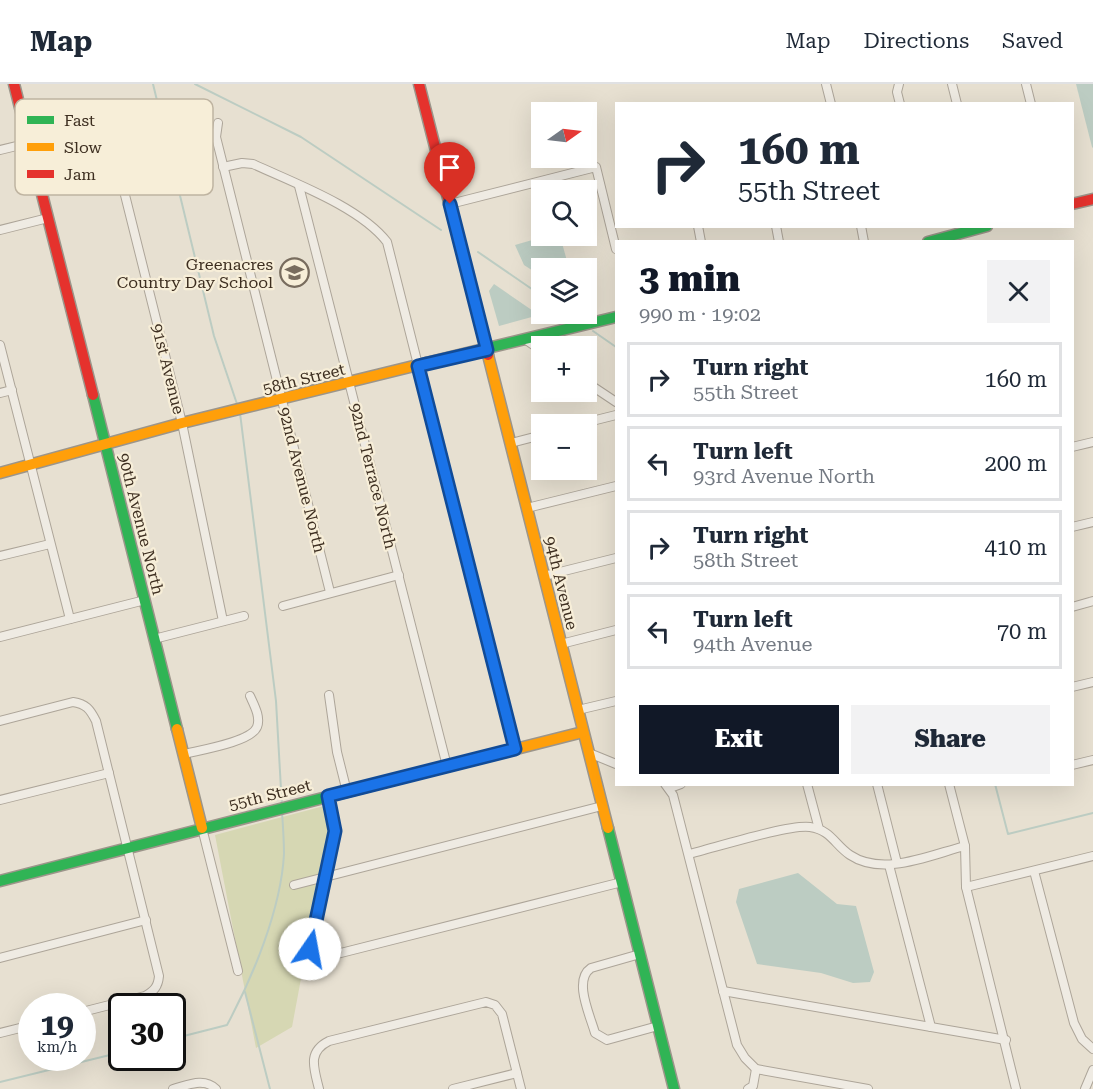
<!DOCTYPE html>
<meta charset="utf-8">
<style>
body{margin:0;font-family:"Roboto Serif",serif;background:#f2f2f3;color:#1f2937;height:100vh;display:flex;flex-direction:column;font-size:22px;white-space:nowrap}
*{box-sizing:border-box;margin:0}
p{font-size:20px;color:#747a83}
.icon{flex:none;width:33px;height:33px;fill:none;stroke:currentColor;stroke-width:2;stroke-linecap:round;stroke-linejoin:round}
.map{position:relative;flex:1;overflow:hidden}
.panel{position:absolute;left:615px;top:156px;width:459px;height:546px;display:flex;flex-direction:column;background:#fff;border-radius:0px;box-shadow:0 6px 24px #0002}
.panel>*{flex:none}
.top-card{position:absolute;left:615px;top:18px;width:459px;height:126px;border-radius:0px;box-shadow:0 6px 24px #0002;background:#fff;color:#1f2937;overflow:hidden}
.needle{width:39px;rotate:76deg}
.controls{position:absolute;left:531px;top:18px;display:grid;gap:12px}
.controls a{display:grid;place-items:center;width:66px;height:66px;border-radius:0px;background:#fff;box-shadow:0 6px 24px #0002;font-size:30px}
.speed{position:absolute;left:18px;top:909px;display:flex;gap:12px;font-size:30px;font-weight:700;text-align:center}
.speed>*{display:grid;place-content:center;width:78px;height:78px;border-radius:50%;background:#fff;box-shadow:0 6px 24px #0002;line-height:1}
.speed small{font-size:15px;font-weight:400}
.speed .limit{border:3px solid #111;border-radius:9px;background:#fff;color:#111}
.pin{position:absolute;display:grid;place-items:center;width:51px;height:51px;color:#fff;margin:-62px -26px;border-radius:50% 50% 50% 0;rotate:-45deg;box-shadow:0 0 6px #0007}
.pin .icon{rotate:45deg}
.me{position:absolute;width:66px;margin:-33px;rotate:12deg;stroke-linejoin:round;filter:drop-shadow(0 0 4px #0008)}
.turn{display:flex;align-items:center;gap:21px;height:126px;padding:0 24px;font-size:27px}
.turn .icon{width:78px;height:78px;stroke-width:2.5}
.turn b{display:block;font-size:42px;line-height:51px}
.round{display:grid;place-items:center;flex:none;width:63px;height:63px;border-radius:0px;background:#f2f2f3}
.summary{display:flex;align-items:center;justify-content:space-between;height:102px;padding:0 24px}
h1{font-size:36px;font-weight:800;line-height:45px;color:#111827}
.action{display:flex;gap:12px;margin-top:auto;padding:12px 24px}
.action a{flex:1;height:69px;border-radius:0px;background:#111827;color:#fff;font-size:24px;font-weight:800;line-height:69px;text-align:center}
.action a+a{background:#f2f2f3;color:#1f2937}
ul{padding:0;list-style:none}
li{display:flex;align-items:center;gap:18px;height:75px;margin:0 12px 9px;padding:0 12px;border:3px solid #e0e1e3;border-radius:0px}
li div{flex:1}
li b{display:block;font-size:22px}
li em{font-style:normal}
header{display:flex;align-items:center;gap:36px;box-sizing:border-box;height:84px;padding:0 30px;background:#fff;border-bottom:2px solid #e0e1e3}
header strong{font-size:28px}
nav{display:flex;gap:33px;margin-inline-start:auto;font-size:21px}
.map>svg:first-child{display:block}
.green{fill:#d6d7b3}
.water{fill:#bcccc2}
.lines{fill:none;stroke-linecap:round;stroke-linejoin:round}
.stream{stroke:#bcccc2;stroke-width:2}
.street-casing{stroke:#ada599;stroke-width:10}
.fast-casing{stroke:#9c958a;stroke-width:13}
.slow-casing{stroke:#9c958a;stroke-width:13}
.jam-casing{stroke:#9c958a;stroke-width:13}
.street{stroke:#efebe3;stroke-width:8}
.fast{stroke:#30b455;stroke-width:10}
.slow{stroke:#ff9f0a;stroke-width:10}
.jam{stroke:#e5322d;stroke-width:10}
.route-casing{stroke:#114b97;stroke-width:15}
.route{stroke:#1a73e8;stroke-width:10}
.labels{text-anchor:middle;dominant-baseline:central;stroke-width:4.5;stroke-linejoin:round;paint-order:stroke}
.poi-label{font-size:16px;fill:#3d2e20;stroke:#f7eed8;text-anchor:end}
.street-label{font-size:16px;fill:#3d2e20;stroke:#f7eed8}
.key{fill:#f7eed8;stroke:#bfb4a1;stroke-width:1.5}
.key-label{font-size:16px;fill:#3d2e20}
</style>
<header>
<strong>Map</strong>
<nav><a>Map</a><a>Directions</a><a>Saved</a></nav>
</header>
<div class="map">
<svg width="1093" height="1005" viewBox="0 0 1093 1005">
<rect width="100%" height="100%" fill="#e7e0d1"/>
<path class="green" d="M 324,722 L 331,746 L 321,790 L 289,799 L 291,805 L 319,798 L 292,943 L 256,964 L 215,751 Z"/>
<g class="water">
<path d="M 1076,0 L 1093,0 L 1093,64 L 1092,63 Z"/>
<path d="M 546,152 L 560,152 L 569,184 L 542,184 L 541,192 L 524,181 L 515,161 Z"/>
<path d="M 494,200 L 539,231 L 499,242 L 489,207 Z"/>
<path d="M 798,789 L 837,820 L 856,822 L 874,888 L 870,898 L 853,899 L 821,889 L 757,880 L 736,818 L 739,805 Z"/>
</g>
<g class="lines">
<g class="stream">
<path d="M 153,0 L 214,252 L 237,320"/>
<path d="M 195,0 L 301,53 L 441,146"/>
<path d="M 478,168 L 542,212"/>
<path d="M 567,230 L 579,237"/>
<path d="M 593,247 L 616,263"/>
<path d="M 240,329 L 276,617 L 282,723"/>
<path d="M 995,700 L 1008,750 L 1093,729"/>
<path d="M 245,908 L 270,1005"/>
<path d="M 172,955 L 227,941 C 253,893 281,825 284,770 C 284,756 283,742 282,728"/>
<path d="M 0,998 L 122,968"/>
</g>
<defs>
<g id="street">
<path d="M 826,0 L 831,20"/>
<path d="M 899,0 L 897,8 L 900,20"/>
<path d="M 952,0 L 957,20"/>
<path d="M 1026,0 L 1031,20"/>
<path d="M 218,39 L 216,53 L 330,508"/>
<path d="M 0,66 L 29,59 L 40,52 L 106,35 L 182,339 L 223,537"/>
<path d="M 223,83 L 242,79 L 253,80 C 294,99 360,123 387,158 L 515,665"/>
<path d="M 299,102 L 447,682"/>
<path d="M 450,120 L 596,83 L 616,165"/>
<path d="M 698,142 L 701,158"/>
<path d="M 776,142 L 779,158"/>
<path d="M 861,142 L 864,158"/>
<path d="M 0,146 L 48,134"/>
<path d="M 526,256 L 542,267"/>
<path d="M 0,261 L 70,535"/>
<path d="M 586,298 L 616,318"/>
<path d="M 0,309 L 12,306"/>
<path d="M 580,340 L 616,331"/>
<path d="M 511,359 L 542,351"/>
<path d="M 1072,363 L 1093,358"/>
<path d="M 527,424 L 616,402"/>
<path d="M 1072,443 L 1093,438"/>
<path d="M 0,472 L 50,460"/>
<path d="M 544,492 L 616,474"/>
<path d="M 283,522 L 399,491"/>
<path d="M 1072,523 L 1093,517"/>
<path d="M 0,553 L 145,516"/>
<path d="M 154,555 L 244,532"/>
<path d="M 561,560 L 616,546"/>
<path d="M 1072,603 L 1093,598"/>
<path d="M 329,611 L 337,668 L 347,708"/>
<path d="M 578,626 L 616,617"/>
<path d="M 0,637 L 73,618 C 86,620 90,625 96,637 L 159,892 C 158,903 154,907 145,912 L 82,928"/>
<path d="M 589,669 L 616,680"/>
<path d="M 184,670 C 200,666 251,658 257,643 C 261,633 254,621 250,612"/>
<path d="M 1072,681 L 1093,676"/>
<path d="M 665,700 L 673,711 L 737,961 L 745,974 L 756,985 L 868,1005"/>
<path d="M 807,700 L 819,745"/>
<path d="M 877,700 L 897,779"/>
<path d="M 949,700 L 965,762 L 966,803 L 1016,1005"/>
<path d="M 670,704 L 681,700"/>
<path d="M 328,712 L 335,747 L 310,865 L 312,872 L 317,875 L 622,798"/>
<path d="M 0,716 L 109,689"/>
<path d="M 202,744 L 238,887"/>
<path d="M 689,770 C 714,764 789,740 810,743 C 831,746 835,761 850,771 C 883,793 930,771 965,762"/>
<path d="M 889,781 L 931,943"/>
<path d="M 1034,787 L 1074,939 L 1082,955 L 1093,965"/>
<path d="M 294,801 L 602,722"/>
<path d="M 966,803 L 1093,772"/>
<path d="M 640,870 L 591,884 C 573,896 590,931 595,949 L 607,956 L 658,942"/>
<path d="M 0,874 L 146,836"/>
<path d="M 723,907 L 1006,956"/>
<path d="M 0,949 L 32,941"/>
<path d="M 173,1005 C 188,1001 204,993 216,1005"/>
<path d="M 319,1005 C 314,984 307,968 329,957 L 486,918 L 495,921 L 502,930 L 521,1005"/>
<path d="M 453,1005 L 517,989"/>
<path d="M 748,1005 L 753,1002 L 756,985"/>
<path d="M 1085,1005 L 1093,986"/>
</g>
<g id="fast">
<path d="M 928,158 L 987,142"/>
<path d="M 426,279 L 616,233"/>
<path d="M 93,311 L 177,645"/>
<path d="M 608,744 L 674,1005"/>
<path d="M 0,797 L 393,696"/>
</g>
<g id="slow">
<path d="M 488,271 L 608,744"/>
<path d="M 0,389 L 182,339 L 426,279"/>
<path d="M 177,645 L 202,744"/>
<path d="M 393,696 L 583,648"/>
</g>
<g id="jam">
<path d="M 14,0 L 93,311"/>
<path d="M 419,0 L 488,271"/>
<path d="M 1072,120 L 1093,115"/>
</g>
</defs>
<use href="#street" class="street-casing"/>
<use href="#fast" class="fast-casing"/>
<use href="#slow" class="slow-casing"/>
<use href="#jam" class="jam-casing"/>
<use href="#street" class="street"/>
<use href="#fast" class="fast"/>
<use href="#slow" class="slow"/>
<use href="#jam" class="jam"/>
</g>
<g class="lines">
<defs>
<path id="route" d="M 310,865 L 335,747 L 328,712 L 515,665 L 418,282 L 487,266 L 450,120"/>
</defs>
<use href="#route" class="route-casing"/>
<use href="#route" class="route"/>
</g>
<defs>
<symbol id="school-ring" viewBox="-11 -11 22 22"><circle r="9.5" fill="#f7eed8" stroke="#786c5e" stroke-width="1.5"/><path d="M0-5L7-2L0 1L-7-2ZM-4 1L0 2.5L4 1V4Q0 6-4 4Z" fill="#786c5e"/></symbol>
</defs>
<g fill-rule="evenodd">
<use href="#school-ring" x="278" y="172" width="33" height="33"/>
</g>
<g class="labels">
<g class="poi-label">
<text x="273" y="180">Greenacres<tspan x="273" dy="18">Country Day School</tspan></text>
</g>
<g class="street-label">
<text transform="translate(168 285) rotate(76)">91st Avenue</text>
<text transform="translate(304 295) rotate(-14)">58th Street</text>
<text transform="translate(373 392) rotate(76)">92nd Terrace North</text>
<text transform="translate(302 396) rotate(76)">92nd Avenue North</text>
<text transform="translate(141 440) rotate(76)">90th Avenue North</text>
<text transform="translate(561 499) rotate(76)">94th Avenue</text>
<text transform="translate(270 711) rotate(-14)">55th Street</text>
</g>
</g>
<rect x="15" y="15" width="198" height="96" rx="9" class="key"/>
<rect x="27" y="32" width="27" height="8" fill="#30b455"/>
<rect x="27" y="59" width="27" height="8" fill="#ff9f0a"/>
<rect x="27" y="86" width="27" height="8" fill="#e5322d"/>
<g class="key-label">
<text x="64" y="42">Fast</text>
<text x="64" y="69">Slow</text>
<text x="64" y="96">Jam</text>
</g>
</svg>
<div class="controls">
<a><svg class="needle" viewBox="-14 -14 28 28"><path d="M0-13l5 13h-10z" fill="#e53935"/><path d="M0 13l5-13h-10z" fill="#747a83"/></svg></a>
<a><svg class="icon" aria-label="search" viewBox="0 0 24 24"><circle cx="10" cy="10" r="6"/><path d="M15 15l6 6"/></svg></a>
<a><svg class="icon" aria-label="layers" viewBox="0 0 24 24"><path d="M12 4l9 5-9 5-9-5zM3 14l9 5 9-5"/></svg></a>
<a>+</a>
<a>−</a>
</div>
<div class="speed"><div>19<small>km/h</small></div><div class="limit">30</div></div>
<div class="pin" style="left:450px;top:120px;background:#d93025"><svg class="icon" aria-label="arrive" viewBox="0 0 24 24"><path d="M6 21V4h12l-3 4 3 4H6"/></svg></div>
<svg class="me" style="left:310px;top:865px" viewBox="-20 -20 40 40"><circle r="19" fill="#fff"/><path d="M0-13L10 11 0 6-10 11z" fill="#1a73e8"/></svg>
<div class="top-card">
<div class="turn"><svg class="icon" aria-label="right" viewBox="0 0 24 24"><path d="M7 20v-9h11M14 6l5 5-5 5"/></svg><div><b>160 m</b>55th Street</div></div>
</div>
<section class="panel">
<div class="summary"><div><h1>3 min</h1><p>990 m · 19:02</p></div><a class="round"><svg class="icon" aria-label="close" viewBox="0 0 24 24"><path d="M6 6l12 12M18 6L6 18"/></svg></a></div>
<ul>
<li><svg class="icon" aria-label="right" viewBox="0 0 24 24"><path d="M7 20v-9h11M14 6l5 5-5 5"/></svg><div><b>Turn right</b><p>55th Street</p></div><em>160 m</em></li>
<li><svg class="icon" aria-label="left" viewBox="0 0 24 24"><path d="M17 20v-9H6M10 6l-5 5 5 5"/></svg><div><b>Turn left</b><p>93rd Avenue North</p></div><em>200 m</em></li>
<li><svg class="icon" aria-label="right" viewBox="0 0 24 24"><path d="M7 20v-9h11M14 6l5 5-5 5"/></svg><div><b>Turn right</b><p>58th Street</p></div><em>410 m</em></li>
<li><svg class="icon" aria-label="left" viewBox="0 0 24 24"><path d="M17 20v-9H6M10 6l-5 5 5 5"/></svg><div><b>Turn left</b><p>94th Avenue</p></div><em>70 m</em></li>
</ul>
<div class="action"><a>Exit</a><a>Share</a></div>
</section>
</div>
